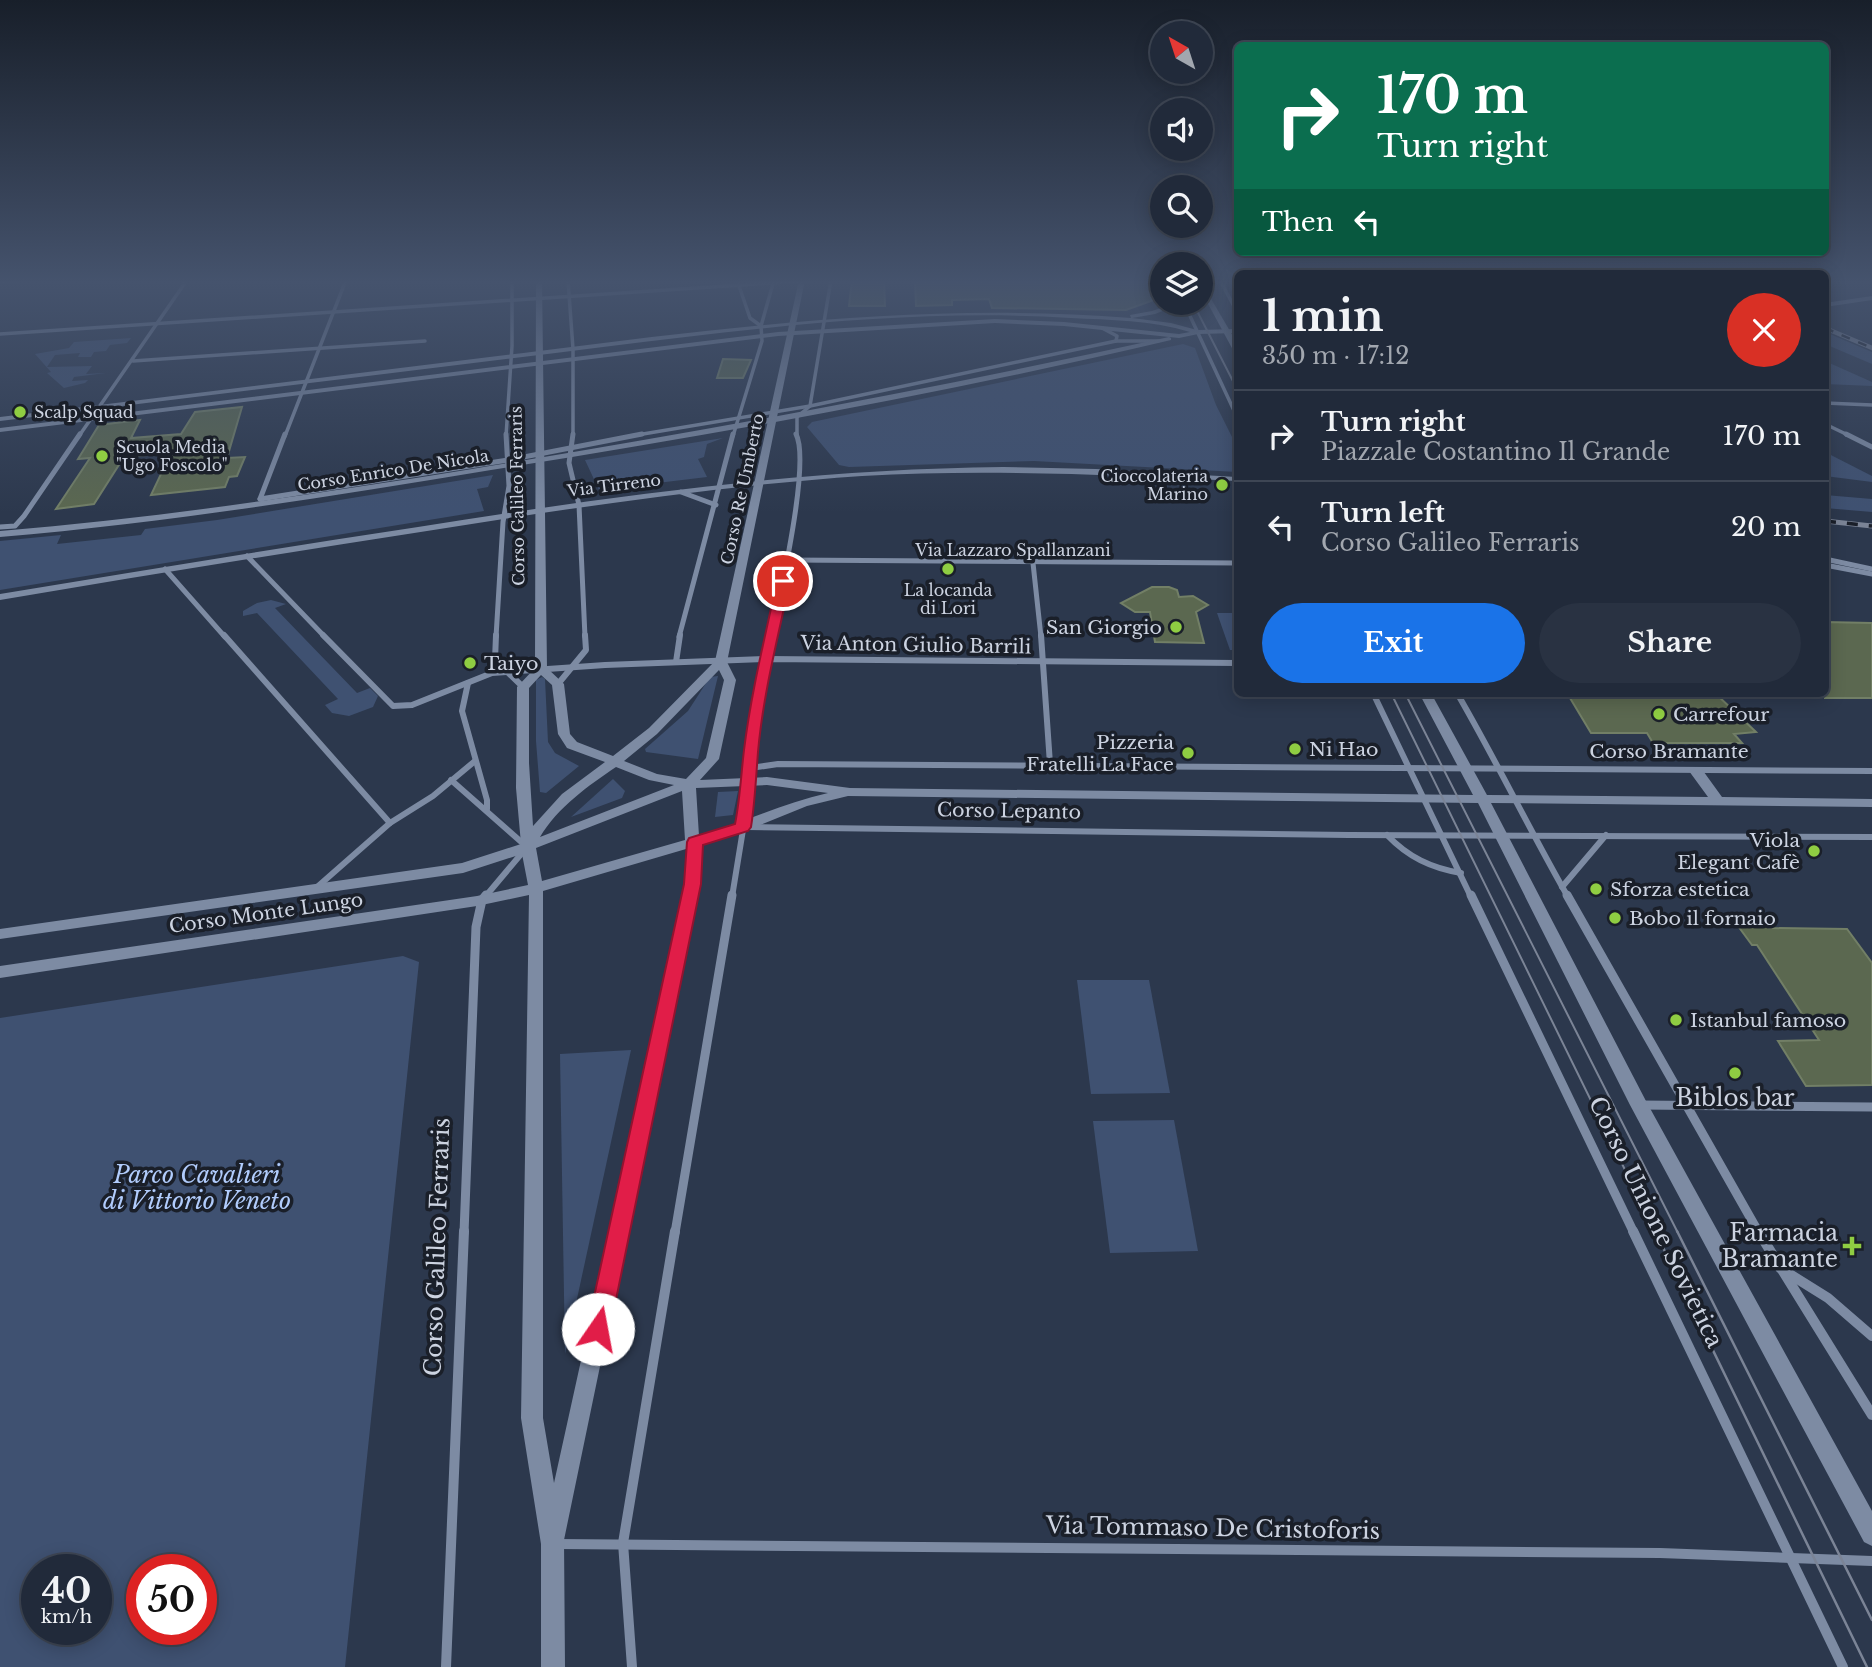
<!DOCTYPE html>
<meta charset="utf-8">
<style>
body{margin:0;font-family:"Libre Baskerville",serif;background:#293242;color:#f1f3f6;height:100vh;display:flex;flex-direction:column;font-size:26px;white-space:nowrap}
*{box-sizing:border-box;margin:0}
p{font-size:23px;color:#a2a7af}
.icon{flex:none;width:38px;height:38px;fill:none;stroke:currentColor;stroke-width:2;stroke-linecap:round;stroke-linejoin:round}
.map{position:relative;flex:1;overflow:hidden}
.panel{position:absolute;left:1234px;top:270px;width:595px;height:427px;display:flex;flex-direction:column;background:#212a3a;border-radius:10px;box-shadow:0 4px 18px #0003,0 0 0 2px #3e4654}
.panel>*{flex:none}
.top-card{position:absolute;left:1234px;top:42px;width:595px;height:214px;border-radius:10px;box-shadow:0 4px 18px #0003,0 0 0 2px #3e4654;background:#0b6e4f;color:#fff;overflow:hidden}
.needle{width:46px;rotate:321deg}
.fabs{position:absolute;left:1150px;top:21px;display:grid;gap:14px}
.fabs a{display:grid;place-items:center;width:63px;height:63px;border-radius:50%;background:#212a3a;box-shadow:0 4px 18px #0003,0 0 0 2px #3e4654;font-size:35px}
.speed{position:absolute;left:21px;top:1554px;display:flex;gap:14px;font-size:35px;font-weight:700;text-align:center}
.speed>*{display:grid;place-content:center;width:91px;height:91px;border-radius:50%;background:#212a3a;box-shadow:0 4px 18px #0003,0 0 0 2px #3e4654;line-height:1}
.speed small{font-size:18px;font-weight:400}
.speed .limit{border:10px solid #d22;background:#fff;color:#111}
.pin{position:absolute;display:grid;place-items:center;width:60px;height:60px;color:#fff;margin:-30px;border:4px solid #fff;border-radius:50%;box-shadow:0 2px 7px #0007}
.me{position:absolute;width:77px;margin:-38px;rotate:12deg;stroke-linejoin:round;filter:drop-shadow(0 0 5px #0008)}
.turn{display:flex;align-items:center;gap:24px;height:147px;padding:0 28px;font-size:32px}
.turn .icon{width:91px;height:91px;stroke-width:2.5}
.turn b{display:block;font-size:49px;line-height:60px}
.then{display:flex;align-items:center;height:66px;padding:0 28px;background:#0003;gap:14px;font-size:26px}
.round{display:grid;place-items:center;flex:none;width:74px;height:74px;border-radius:37px;background:#293242}
.summary{display:flex;align-items:center;justify-content:space-between;height:119px;padding:0 28px}
h1{font-size:42px;font-weight:800;line-height:52px}
.cta{display:flex;gap:14px;margin-top:auto;padding:14px 28px}
.cta a{flex:1;height:80px;border-radius:42px;background:#1a73e8;color:#fff;font-size:28px;font-weight:800;line-height:80px;text-align:center}
.cta a+a{background:#293242;color:#f1f3f6}
ul{padding:0;list-style:none}
li{display:flex;align-items:center;gap:21px;height:91px;padding:0 28px;border-top:2px solid #3e4654}
li div{flex:1}
li b{display:block;font-size:26px}
li em{font-style:normal}
.map>svg:first-child{display:block}
.green{fill:#3f5171;fill-rule:evenodd}
.building{fill:#5b6850;stroke:#727f66;stroke-width:2}
.lines{fill:none;stroke-linecap:round;stroke-linejoin:round}
.minor-far4{stroke:#7d8ba3;stroke-width:3.5}
.minor-far3{stroke:#7d8ba3;stroke-width:5}
.minor-far2{stroke:#7d8ba3;stroke-width:6}
.minor-far1{stroke:#7d8ba3;stroke-width:9}
.minor{stroke:#7d8ba3;stroke-width:10}
.tertiary{fill:#7d8ba3;fill-rule:evenodd}
.secondary{fill:#7d8ba3;fill-rule:evenodd}
.tram-far1{stroke:#7b8496;stroke-width:2}
.tram{stroke:#7b8496;stroke-width:2.5}
.rail-far1-casing{stroke:#7b8496;stroke-width:4.5}
.rail-casing{stroke:#7b8496;stroke-width:5}
.rail-far1{stroke:#1a1f29;stroke-width:2.5;stroke-dasharray:9;stroke-linecap:butt}
.rail{stroke:#1a1f29;stroke-width:3.5;stroke-dasharray:11;stroke-linecap:butt}
.route{fill:#e11d48;stroke:#92132f;stroke-width:2}
.poi-dot{fill:#8fcd42;stroke:#1a1f29;stroke-width:2.5}
.labels{text-anchor:middle;dominant-baseline:central;stroke-width:7;stroke-linejoin:round;paint-order:stroke}
.far-poi-label{font-size:16px;fill:#ccd3e1;stroke:#1a1f29;text-anchor:start}
.far-street-label{font-size:16px;fill:#ccd3e1;stroke:#1a1f29}
.poi-label{font-size:19px;fill:#ccd3e1;stroke:#1a1f29;text-anchor:start}
.street-label{font-size:19px;fill:#ccd3e1;stroke:#1a1f29}
.near-poi-label{font-size:23px;fill:#ccd3e1;stroke:#1a1f29}
.near-park-label{font-size:23px;font-style:italic;fill:#b1ccfc;stroke:#1a1f29}
.near-street-label{font-size:23px;fill:#ccd3e1;stroke:#1a1f29}
</style>
<div class="map">
<svg width="1872" height="1667" viewBox="0 0 1872 1667">
<rect width="100%" height="100%" fill="#2c384d"/>
<g class="green">
<path d="M 1825,332 L 1872,352 L 1872,364 L 1825,344 Z"/>
<path d="M 131,338 L 127,343 L 110,345 L 106,351 L 94,352 L 91,357 L 78,357 L 80,353 L 55,355 L 47,367 L 92,366 L 86,374 L 106,373 L 74,377 L 72,381 L 88,380 L 85,383 L 64,388 L 47,373 L 51,372 L 35,354 L 69,348 L 74,342 Z"/>
<path d="M 1183,344 L 1195,348 L 1216,405 L 1237,447 L 1237,472 L 1034,461 L 849,467 L 839,465 L 807,427 L 812,422 Z"/>
<path d="M 1825,361 L 1872,382 L 1872,386 L 1825,384 Z"/>
<path d="M 723,438 L 707,444 L 704,457 L 698,459 L 707,477 L 599,490 L 585,460 Z"/>
<path d="M 1825,452 L 1872,476 L 1872,482 L 1825,476 Z"/>
<path d="M 493,475 L 488,487 L 477,489 L 484,511 L 0,590 L 0,541 L 61,535 L 57,544 L 141,535 L 145,529 L 217,520 Z"/>
<path d="M 1825,495 L 1872,499 L 1872,512 L 1825,508 Z"/>
<path d="M 271,600 L 286,604 L 275,608 L 357,693 L 370,688 L 378,696 L 373,707 L 349,716 L 332,713 L 325,705 L 338,699 L 257,613 L 243,616 L 243,611 L 257,603 Z"/>
<path d="M 1237,613 L 1237,650 L 1230,650 L 1217,613 Z"/>
<path d="M 718,676 L 698,759 L 646,752 L 645,749 L 688,711 L 710,677 Z"/>
<path d="M 542,677 L 545,679 L 548,742 L 555,753 L 579,766 L 546,793 L 540,792 L 536,741 L 536,680 Z"/>
<path d="M 613,779 L 625,791 L 622,798 L 571,817 Z"/>
<path d="M 738,791 L 733,815 L 715,817 L 718,792 Z"/>
<path d="M 403,956 L 419,962 L 345,1667 L 0,1667 L 0,1018 ZM 37,1570 L 96,1570 L 96,1629 L 37,1629 ZM 142,1570 L 201,1570 L 201,1629 L 142,1629 Z"/>
<path d="M 1077,980 L 1149,980 L 1170,1093 L 1091,1094 Z"/>
<path d="M 631,1050 L 565,1354 L 560,1054 Z"/>
<path d="M 1174,1120 L 1198,1251 L 1110,1253 L 1093,1121 Z"/>
</g>
<g class="building">
<path d="M 852,280 L 884,280 L 885,306 L 849,306 Z"/>
<path d="M 915,280 L 1162,280 L 1162,297 L 1126,310 L 992,308 L 989,299 L 952,300 L 952,305 L 916,306 Z"/>
<path d="M 723,359 L 751,360 L 743,378 L 717,378 Z"/>
<path d="M 242,407 L 227,458 L 245,457 L 237,476 L 229,477 L 225,487 L 151,495 L 171,453 L 124,457 L 94,504 L 56,509 L 90,458 L 78,459 L 99,425 L 140,420 L 131,438 L 181,434 L 195,412 Z"/>
<path d="M 1152,587 L 1169,587 L 1177,590 L 1179,597 L 1193,596 L 1208,605 L 1196,612 L 1204,643 L 1155,642 L 1150,612 L 1135,612 L 1121,603 Z"/>
<path d="M 1825,622 L 1872,623 L 1872,698 L 1825,698 Z"/>
<path d="M 1567,693 L 1715,693 L 1756,732 L 1734,734 L 1742,743 L 1653,743 L 1647,733 L 1591,733 Z"/>
<path d="M 1766,925 L 1769,928 L 1847,929 L 1872,963 L 1872,1085 L 1806,1086 L 1778,1041 L 1819,1040 L 1757,945 L 1752,945 L 1738,926 Z"/>
</g>
<g class="lines">
<g class="minor-far4">
<path d="M 568,280 L 573,349 L 573,436"/>
<path d="M 737,280 L 750,318 L 761,326"/>
<path d="M 1220,280 L 1237,312"/>
<path d="M 0,281 L 27,280"/>
<path d="M 1184,303 L 1237,417"/>
<path d="M 761,326 L 774,280"/>
<path d="M 1102,328 L 1117,336 L 1116,341"/>
<path d="M 0,334 L 816,280"/>
<path d="M 133,361 L 425,341"/>
<path d="M 1825,403 L 1872,405"/>
<path d="M 1825,424 L 1850,436"/>
<path d="M 79,436 L 187,280"/>
<path d="M 285,436 L 346,280"/>
<path d="M 506,436 L 512,346 L 512,280"/>
<path d="M 631,436 L 810,406 L 1116,341 L 1158,341"/>
<path d="M 733,436 L 762,341 L 761,326"/>
<path d="M 797,436 L 797,417 L 810,406 L 831,280"/>
</g>
<g class="minor-far3">
<path d="M 573,434 L 569,463 L 579,505 L 585,637"/>
<path d="M 1846,434 L 1872,447"/>
<path d="M 681,492 L 716,505"/>
<path d="M 260,499 L 508,460 L 642,434"/>
<path d="M 260,499 L 285,434"/>
<path d="M 0,527 L 15,526 L 24,516 L 80,434"/>
<path d="M 247,556 L 325,637"/>
<path d="M 1825,559 L 1872,569"/>
<path d="M 788,560 L 1237,563"/>
<path d="M 1033,563 L 1041,637"/>
<path d="M 1825,565 L 1872,574"/>
<path d="M 165,569 L 225,637"/>
<path d="M 496,637 L 503,522 L 509,486 L 506,434"/>
<path d="M 679,637 L 733,434"/>
<path d="M 772,637 C 779,598 811,463 796,434"/>
</g>
<g class="minor-far2">
<path d="M 224,635 L 390,823"/>
<path d="M 323,635 L 393,706 L 412,705 L 492,673 L 605,665 L 767,659 L 1237,663"/>
<path d="M 496,635 L 495,660 L 523,687"/>
<path d="M 1041,635 L 1050,764"/>
<path d="M 676,662 L 680,635"/>
<path d="M 468,683 L 462,711 L 487,800 L 487,809"/>
<path d="M 558,684 L 586,650 L 585,635"/>
<path d="M 1373,693 L 1471,897"/>
<path d="M 1457,693 C 1496,760 1529,829 1568,897"/>
<path d="M 751,768 L 778,764 L 1872,771"/>
<path d="M 451,780 L 527,847 L 485,897"/>
<path d="M 747,827 L 1349,835 L 1872,837"/>
<path d="M 1387,835 C 1408,857 1431,868 1461,873"/>
<path d="M 1562,887 L 1606,835"/>
<path d="M 316,888 L 390,823 L 433,796 L 475,761"/>
<path d="M 732,897 L 749,793 L 751,751 L 772,635"/>
</g>
<g class="minor-far1">
<path d="M 1471,895 L 1634,1233"/>
<path d="M 1567,895 L 1759,1233"/>
<path d="M 1639,1105 L 1872,1107"/>
<path d="M 464,1233 L 476,927 L 482,900 L 486,895"/>
<path d="M 675,1233 L 732,895"/>
</g>
<g class="minor">
<path d="M 1633,1231 L 1843,1667"/>
<path d="M 1758,1231 L 1872,1415"/>
<path d="M 1780,1268 L 1828,1298 L 1872,1336"/>
<path d="M 557,1544 L 1660,1553 L 1872,1561"/>
<path d="M 446,1667 L 464,1231"/>
<path d="M 632,1667 L 623,1543 L 675,1231"/>
</g>
<g class="tertiary">
<path d="M 1872,296 L 1872,300 L 1825,307 L 1825,303 Z"/>
<path d="M 1175,303 L 1183,303 L 1155,314 L 1132,318 L 1171,323 L 1197,330 L 1237,329 L 1237,333 L 1198,334 L 1179,338 L 1064,326 L 995,323 L 778,336 L 0,432 L 0,428 L 778,332 L 995,319 L 1064,322 L 1179,334 L 1190,332 C 1151,320 1110,320 1071,318 C 914,308 758,328 603,347 C 402,372 201,396 0,421 L 0,417 C 180,395 359,373 539,351 C 737,326 931,302 1131,318 L 1130,315 L 1152,311 Z"/>
<path d="M 1169,337 L 1171,338 L 1171,340 C 947,393 719,434 491,470 C 328,497 165,523 0,537 L 0,531 C 159,518 315,494 472,469 C 706,431 938,388 1169,337 Z"/>
<path d="M 1003,467 L 1096,469 L 1237,477 L 1237,481 C 1112,475 987,469 862,476 C 716,486 571,508 427,531 C 284,553 142,576 0,600 L 0,594 C 139,571 279,548 418,527 C 612,496 806,469 1003,467 Z"/>
</g>
<g class="secondary">
<path d="M 536,280 L 542,280 L 547,668 L 564,684 L 570,734 L 577,742 L 613,756 L 649,728 L 715,661 L 799,280 L 805,280 L 727,662 L 736,680 L 722,745 L 719,759 L 700,780 L 767,777 L 850,788 L 1473,795 L 1419,693 L 1431,693 L 1487,795 L 1708,797 L 1689,771 L 1696,767 L 1701,768 L 1722,797 L 1872,799 L 1872,807 L 1491,803 L 1646,1101 L 1872,1511 L 1872,1546 L 1864,1542 L 1630,1105 L 1478,803 L 848,796 L 807,806 L 748,830 L 700,845 L 700,884 L 564,1540 L 565,1667 L 541,1667 L 541,1544 L 521,1418 L 529,895 L 477,906 L 0,978 L 0,966 L 477,896 L 528,885 L 522,854 L 463,873 L 0,939 L 0,929 L 462,863 L 521,844 L 516,788 L 517,687 L 535,668 ZM 719,670 L 724,680 L 706,758 L 686,779 L 657,774 L 624,761 L 657,734 ZM 541,675 L 552,685 L 558,734 L 567,748 L 605,762 L 562,794 L 533,826 L 529,763 L 529,688 ZM 616,767 L 649,780 L 674,785 L 540,837 C 558,807 588,786 616,767 ZM 767,785 L 828,793 C 784,803 742,823 699,836 L 696,788 ZM 682,791 L 685,840 L 542,881 L 536,848 ZM 686,849 L 686,884 L 554,1483 L 543,1418 L 543,891 Z"/>
<path d="M 1200,280 L 1237,343 L 1237,352 L 1233,350 L 1200,289 Z"/>
</g>
<g class="tram-far1">
<path d="M 1193,303 L 1237,389"/>
<path d="M 1391,693 L 1656,1233"/>
<path d="M 1405,693 L 1678,1233"/>
</g>
<g class="tram">
<path d="M 1655,1231 L 1867,1667"/>
<path d="M 1677,1231 L 1872,1620"/>
</g>
<defs>
<path id="rail-far1" d="M 1825,328 L 1872,348"/>
<path id="rail" d="M 1825,521 L 1872,526"/>
</defs>
<use href="#rail-far1" class="rail-far1-casing"/>
<use href="#rail" class="rail-casing"/>
<use href="#rail-far1" class="rail-far1"/>
<use href="#rail" class="rail"/>
</g>
<linearGradient id="sky" x2="0" y2="1"><stop stop-color="#181f2a"/><stop offset="0.55" stop-color="#45536d"/><stop offset="1" stop-color="#45536d" stop-opacity="0"/></linearGradient>
<rect width="1872" height="513" fill="url(#sky)"/>
<path class="route" d="M 783,577 L 790,581 C 778,637 763,695 758,752 C 756,777 755,802 751,827 L 748,831 L 703,845 L 701,884 L 610,1329 L 607,1336 L 598,1339 L 590,1336 L 587,1329 L 684,884 L 687,842 L 689,838 L 735,824 C 740,799 741,775 744,750 C 751,693 765,637 777,581 Z"/>
<g class="poi-dot">
<circle cx="20" cy="412" r="7"/>
<circle cx="102" cy="456" r="7"/>
<circle cx="1222" cy="485" r="7"/>
<circle cx="948" cy="569" r="7"/>
<circle cx="1176" cy="627" r="7"/>
<circle cx="470" cy="663" r="7"/>
<circle cx="1659" cy="714" r="7"/>
<circle cx="1295" cy="749" r="7"/>
<circle cx="1188" cy="753" r="7"/>
<circle cx="1814" cy="851" r="7"/>
<circle cx="1596" cy="889" r="7"/>
<circle cx="1615" cy="918" r="7"/>
<circle cx="1676" cy="1020" r="7"/>
<circle cx="1735" cy="1073" r="7"/>
<path d="M1848.5 1235.5h7v7h7v7h-7v7h-7v-7h-7v-7h7z"/>
</g>
<g class="labels">
<g class="far-poi-label">
<text x="34" y="412">Scalp Squad</text>
<text x="116" y="447">Scuola Media<tspan x="116" dy="18">"Ugo Foscolo"</tspan></text>
<text x="1208" y="476" text-anchor="end">Cioccolateria<tspan x="1208" dy="18">Marino</tspan></text>
<text x="948" y="590" text-anchor="middle">La locanda<tspan x="948" dy="18">di Lori</tspan></text>
</g>
<g class="far-street-label">
<text transform="translate(393 470) rotate(-9)">Corso Enrico De Nicola</text>
<text transform="translate(614 485) rotate(-7)">Via Tirreno</text>
<text transform="translate(742 489) rotate(-78)">Corso Re Umberto</text>
<text transform="translate(517 496) rotate(-91)">Corso Galileo Ferraris</text>
<text x="1013" y="550">Via Lazzaro Spallanzani</text>
</g>
<g class="poi-label">
<text x="1162" y="627" text-anchor="end">San Giorgio</text>
<text x="484" y="663">Taiyo</text>
<text x="1673" y="714">Carrefour</text>
<text x="1174" y="742" text-anchor="end">Pizzeria<tspan x="1174" dy="22">Fratelli La Face</tspan></text>
<text x="1309" y="749">Ni Hao</text>
<text x="1800" y="840" text-anchor="end">Viola<tspan x="1800" dy="22">Elegant Cafè</tspan></text>
<text x="1610" y="889">Sforza estetica</text>
<text x="1629" y="918">Bobo il fornaio</text>
<text x="1690" y="1020">Istanbul famoso</text>
</g>
<g class="street-label">
<text transform="translate(916 645) rotate(1)">Via Anton Giulio Barrili</text>
<text x="1669" y="751">Corso Bramante</text>
<text transform="translate(1009 811) rotate(1)">Corso Lepanto</text>
<text transform="translate(266 913) rotate(-8)">Corso Monte Lungo</text>
</g>
<g class="near-poi-label">
<text x="1735" y="1098">Biblos bar</text>
<text x="1838" y="1233" text-anchor="end">Farmacia<tspan x="1838" dy="26">Bramante</tspan></text>
</g>
<g class="near-park-label">
<text x="197" y="1175">Parco Cavalieri<tspan x="197" dy="26">di Vittorio Veneto</tspan></text>
</g>
<g class="near-street-label">
<text transform="translate(1656 1222) rotate(64)">Corso Unione Sovietica</text>
<text transform="translate(437 1247) rotate(-88)">Corso Galileo Ferraris</text>
<text transform="translate(1213 1528) rotate(1)">Via Tommaso De Cristoforis</text>
</g>
</g>
</svg>
<div class="fabs">
<a><svg class="needle" viewBox="-14 -14 28 28"><path d="M0-13l5 13h-10z" fill="#e53935"/><path d="M0 13l5-13h-10z" fill="#a2a7af"/></svg></a>
<a><svg class="icon" aria-label="sound" viewBox="0 0 24 24"><path d="M4 9h4l5-4v14l-5-4H4zM17 9q2 3 0 6"/></svg></a>
<a><svg class="icon" aria-label="search" viewBox="0 0 24 24"><circle cx="10" cy="10" r="6"/><path d="M15 15l6 6"/></svg></a>
<a><svg class="icon" aria-label="layers" viewBox="0 0 24 24"><path d="M12 4l9 5-9 5-9-5zM3 14l9 5 9-5"/></svg></a>
</div>
<div class="speed"><div>40<small>km/h</small></div><div class="limit">50</div></div>
<div class="pin" style="left:783px;top:581px;background:#d93025"><svg class="icon" aria-label="arrive" viewBox="0 0 24 24"><path d="M6 21V4h12l-3 4 3 4H6"/></svg></div>
<svg class="me" style="left:598px;top:1329px" viewBox="-20 -20 40 40"><circle r="19" fill="#fff"/><path d="M0-13L10 11 0 6-10 11z" fill="#e11d48"/></svg>
<div class="top-card">
<div class="turn"><svg class="icon" aria-label="right" viewBox="0 0 24 24"><path d="M7 20v-9h11M14 6l5 5-5 5"/></svg><div><b>170 m</b>Turn right</div></div>
<div class="then">Then<svg class="icon" aria-label="left" viewBox="0 0 24 24"><path d="M17 20v-9H6M10 6l-5 5 5 5"/></svg></div>
</div>
<section class="panel">
<div class="summary"><div><h1>1 min</h1><p>350 m · 17:12</p></div><a class="round" style="background:#d93025;color:#fff"><svg class="icon" aria-label="close" viewBox="0 0 24 24"><path d="M6 6l12 12M18 6L6 18"/></svg></a></div>
<ul>
<li><svg class="icon" aria-label="right" viewBox="0 0 24 24"><path d="M7 20v-9h11M14 6l5 5-5 5"/></svg><div><b>Turn right</b><p>Piazzale Costantino Il Grande</p></div><em>170 m</em></li>
<li><svg class="icon" aria-label="left" viewBox="0 0 24 24"><path d="M17 20v-9H6M10 6l-5 5 5 5"/></svg><div><b>Turn left</b><p>Corso Galileo Ferraris</p></div><em>20 m</em></li>
</ul>
<div class="cta"><a>Exit</a><a>Share</a></div>
</section>
</div>
